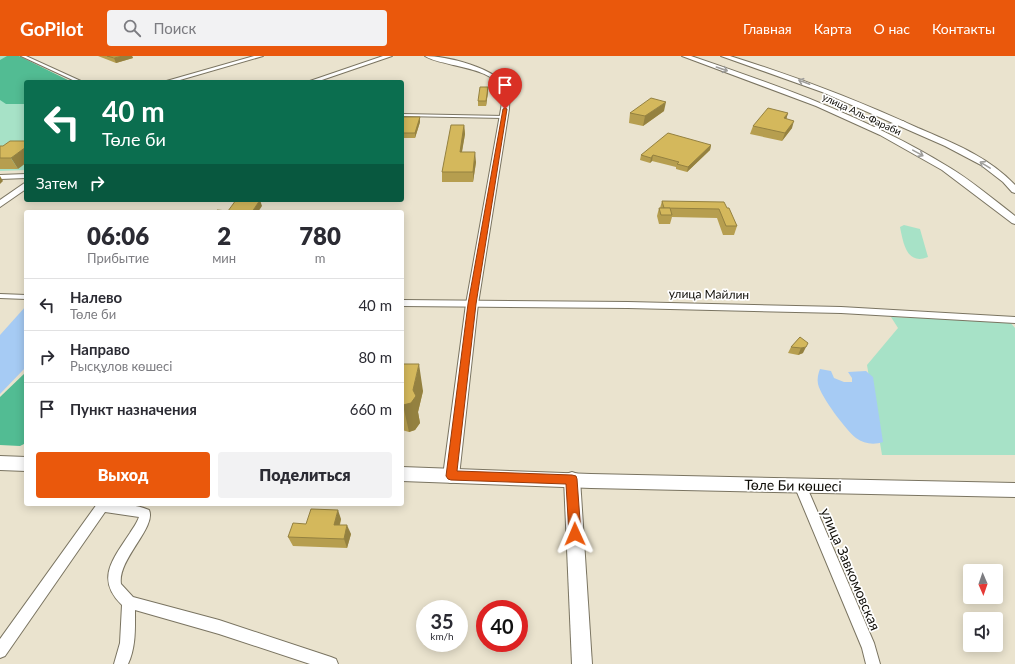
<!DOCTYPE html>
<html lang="ru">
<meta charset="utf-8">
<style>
body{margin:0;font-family:Lato,sans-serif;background:#f2f2f3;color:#2b2b33;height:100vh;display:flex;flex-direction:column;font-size:15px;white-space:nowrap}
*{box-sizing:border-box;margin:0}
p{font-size:13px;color:#7c7c81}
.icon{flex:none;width:22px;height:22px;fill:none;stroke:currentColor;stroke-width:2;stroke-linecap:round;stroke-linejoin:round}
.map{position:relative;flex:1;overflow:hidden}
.drawer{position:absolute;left:24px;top:154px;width:380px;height:296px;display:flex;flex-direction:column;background:#fff;border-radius:4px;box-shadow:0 2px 10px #0003}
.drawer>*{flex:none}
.banner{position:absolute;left:24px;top:24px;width:380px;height:122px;border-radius:4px;box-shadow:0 2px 10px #0003;background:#0b6e4f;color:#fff;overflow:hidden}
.needle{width:26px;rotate:178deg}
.tools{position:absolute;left:963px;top:508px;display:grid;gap:8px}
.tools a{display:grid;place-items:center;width:40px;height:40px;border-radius:4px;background:#fff;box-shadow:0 2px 10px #0003;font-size:20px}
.speed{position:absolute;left:416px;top:544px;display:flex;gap:8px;font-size:20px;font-weight:700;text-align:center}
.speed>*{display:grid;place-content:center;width:52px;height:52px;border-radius:50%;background:#fff;box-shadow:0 2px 10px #0003;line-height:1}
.speed small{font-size:10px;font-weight:400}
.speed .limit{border:6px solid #d22;background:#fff;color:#111}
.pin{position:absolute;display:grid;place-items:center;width:34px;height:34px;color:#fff;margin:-41px -17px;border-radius:50% 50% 50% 0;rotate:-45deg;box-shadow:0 0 4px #0007}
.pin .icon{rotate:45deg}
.me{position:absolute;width:44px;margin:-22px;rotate:359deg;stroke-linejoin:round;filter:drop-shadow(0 0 3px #0008)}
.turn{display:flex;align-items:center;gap:14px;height:84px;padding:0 12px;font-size:18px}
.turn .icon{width:52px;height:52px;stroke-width:2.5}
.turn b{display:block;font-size:28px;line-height:34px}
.then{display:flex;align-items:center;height:38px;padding:0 12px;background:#0003;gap:8px;font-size:15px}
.eta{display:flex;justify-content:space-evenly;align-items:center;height:68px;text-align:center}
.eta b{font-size:24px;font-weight:800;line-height:28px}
.cta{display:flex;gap:8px;margin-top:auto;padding:8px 12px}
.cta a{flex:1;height:46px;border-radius:4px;background:#ea580c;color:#fff;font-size:16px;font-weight:800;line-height:46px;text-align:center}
.cta a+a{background:#f2f2f3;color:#2b2b33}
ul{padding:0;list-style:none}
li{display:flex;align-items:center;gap:12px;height:52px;padding:0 12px;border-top:1px solid #e1e1e2}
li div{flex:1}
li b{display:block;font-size:15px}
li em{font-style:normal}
header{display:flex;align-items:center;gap:24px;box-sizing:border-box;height:56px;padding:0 20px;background:#ea580c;color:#fff}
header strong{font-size:19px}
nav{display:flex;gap:22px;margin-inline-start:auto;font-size:14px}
.search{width:280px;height:36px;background:#f2f2f3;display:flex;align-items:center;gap:10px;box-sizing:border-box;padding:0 14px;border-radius:4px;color:#7c7c81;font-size:15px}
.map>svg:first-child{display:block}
.green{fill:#a7e2c7}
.forest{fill:#52bc93}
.water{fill:#a6cbf4}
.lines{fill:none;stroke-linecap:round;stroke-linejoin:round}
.street-casing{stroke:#7a7461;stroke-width:2}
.secondary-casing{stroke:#7a7461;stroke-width:2}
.primary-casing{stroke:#7a7461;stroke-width:2}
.street{fill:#fff;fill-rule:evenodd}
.secondary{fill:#fff;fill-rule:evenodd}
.primary{fill:#fff;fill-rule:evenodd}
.wall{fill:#b69e4f}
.shaded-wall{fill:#948140}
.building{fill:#d4b85c;stroke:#948140}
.oneway{stroke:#9f9e9b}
.route{fill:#ea580c;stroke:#983908}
.labels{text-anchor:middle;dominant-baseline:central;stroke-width:3.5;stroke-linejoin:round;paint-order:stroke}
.far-street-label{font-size:10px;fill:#0e0c06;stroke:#fff}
.street-label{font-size:12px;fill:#0e0c06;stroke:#fff}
.near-street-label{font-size:14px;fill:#0e0c06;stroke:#fff}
</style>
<header>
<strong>GoPilot</strong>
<div class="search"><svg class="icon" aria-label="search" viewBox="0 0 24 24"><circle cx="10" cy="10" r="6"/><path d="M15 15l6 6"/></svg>Поиск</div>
<nav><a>Главная</a><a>Карта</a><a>О нас</a><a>Контакты</a></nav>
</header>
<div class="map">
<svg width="1015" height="608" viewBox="0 0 1015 608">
<rect width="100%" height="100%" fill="#eae3ce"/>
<g class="green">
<path d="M 0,0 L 15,0 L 26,26 L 26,114 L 0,115 Z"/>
<path d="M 904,169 L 920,173 L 928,201 C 906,210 903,185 900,171 Z"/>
<path d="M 891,261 L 1009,265 L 1015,272 L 1015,399 L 882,399 L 867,309 L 898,272 Z"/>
</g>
<g class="forest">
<path d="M 7,0 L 19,0 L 72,26 L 26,26 L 26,48 L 6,48 L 0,44 L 0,4 Z"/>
<path d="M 26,316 L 26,387 L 20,390 L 0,389 L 0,341 Z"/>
</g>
<g class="water">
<path d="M 26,250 L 26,311 L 0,338 L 0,279 Z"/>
<path d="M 820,313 L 831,315 L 834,322 L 844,326 L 852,326 L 852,322 L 848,316 L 866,315 L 873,321 L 883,386 C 874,389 864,388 856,382 C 846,374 821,341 818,328 C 817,323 818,318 820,313 Z"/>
</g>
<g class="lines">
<defs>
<g id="street">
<path d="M 21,0 L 26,0 L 83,26 L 77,26 Z"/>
<path d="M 402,58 L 504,60 L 506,61 L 504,62 L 402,60 Z"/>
<path d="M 903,65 L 906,67 L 905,68 L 872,74 L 869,72 Z"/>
<path d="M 26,118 L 26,122 L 0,123 L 0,119 Z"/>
<path d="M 0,238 L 26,239 L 26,243 L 0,242 Z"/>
<path d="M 402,244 L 628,246 L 841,251 L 1015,261 L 1015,267 L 841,257 L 628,252 L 402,250 Z"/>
<path d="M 800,424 L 804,426 L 806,429 L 874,587 L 880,608 L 866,608 L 862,592 L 794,429 L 796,426 Z"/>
<path d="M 97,448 C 114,448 133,447 149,454 C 157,471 117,504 121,528 L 133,541 L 219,564 L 331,601 L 336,603 L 338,608 L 310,608 L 219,578 L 135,554 C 135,572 136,591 128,608 L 114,608 L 120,587 L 122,549 C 95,523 113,503 130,477 C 133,472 137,467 139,461 L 105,456 L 5,600 L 0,602 L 0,583 Z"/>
</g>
<g id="secondary">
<path d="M 254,0 L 263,0 L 173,26 L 163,26 Z"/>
<path d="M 383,0 L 392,0 L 316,26 L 307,26 Z"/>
<path d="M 425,0 C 447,0 496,12 507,32 C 511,38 509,46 509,53 L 478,248 L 459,420 L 457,425 L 451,427 L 445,425 L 443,420 L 466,248 L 501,53 C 502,47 503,40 502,35 C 495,10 442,11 425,0 Z"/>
<path d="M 682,0 L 691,0 C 779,30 867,61 947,110 C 971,124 993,143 1015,160 L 1015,168 L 1012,167 L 942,114 L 880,79 L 816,50 Z"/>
<path d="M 721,0 L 730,0 C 794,20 857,44 918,72 C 953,87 989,101 1015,129 L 1015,137 L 1012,136 L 1003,126 L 981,109 L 945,90 L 822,36 Z"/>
<path d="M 26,126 L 26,133 L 0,151 L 0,144 Z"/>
<path d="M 572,416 L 578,418 L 580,423 L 592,608 L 572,608 L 564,423 L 566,418 Z"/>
</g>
<g id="primary">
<path d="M 0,400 L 26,401 L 26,415 L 0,414 Z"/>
<path d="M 402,411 L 591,418 L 1015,427 L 1015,441 L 591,432 L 402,425 Z"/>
</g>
</defs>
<use href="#street" class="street-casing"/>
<use href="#secondary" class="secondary-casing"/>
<use href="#primary" class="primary-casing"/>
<use href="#street" class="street"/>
<use href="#secondary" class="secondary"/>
<use href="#primary" class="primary"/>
</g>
<g class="wall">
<path d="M 98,0 L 132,0 L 133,2 L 116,7 Z"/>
<path d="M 488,31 L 488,36 L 486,50 L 478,50 L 478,45 Z"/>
<path d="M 664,55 L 643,70 L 629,67 L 630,57 Z"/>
<path d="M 788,57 L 786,63 L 792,72 L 782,85 L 750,78 L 753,70 Z"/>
<path d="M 402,61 L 420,61 L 420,66 L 415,82 L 402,82 Z"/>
<path d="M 464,69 L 465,78 L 462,96 L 476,106 L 473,126 L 442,126 L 442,116 Z"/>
<path d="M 711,89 L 710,94 L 687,116 L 676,113 L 676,111 L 652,105 L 650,107 L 640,104 L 641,99 Z"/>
<path d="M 0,90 L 3,90 L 18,113 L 0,113 Z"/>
<path d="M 662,145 L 727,152 L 737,170 L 734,179 L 723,179 L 717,162 L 672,161 L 670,168 L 659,168 L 657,160 L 659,152 L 660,152 Z"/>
<path d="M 800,281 L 803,297 L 798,299 L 788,297 L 791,291 Z"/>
<path d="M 402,308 L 423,335 L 418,356 L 420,367 L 415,374 L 409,376 L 402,374 Z"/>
<path d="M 341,463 L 340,469 L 351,478 L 347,492 L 293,490 L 288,481 L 306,468 Z"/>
</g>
<g class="shaded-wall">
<path d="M 123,0 L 132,0 L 133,2 L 116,7 L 114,2 Z"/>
<path d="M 488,31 L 488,36 L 486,50 L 486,45 Z"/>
<path d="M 666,46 L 664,55 L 643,70 L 645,60 Z"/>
<path d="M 788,57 L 786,64 L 784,62 Z"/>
<path d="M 420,61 L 420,66 L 415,82 L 415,77 Z"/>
<path d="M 794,65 L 792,72 L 782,85 L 785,77 Z"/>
<path d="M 464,69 L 465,78 L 460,106 L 460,96 Z"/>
<path d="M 711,89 L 710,94 L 687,116 L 688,111 Z"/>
<path d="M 26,91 L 26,107 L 18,113 L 11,102 Z"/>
<path d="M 475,96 L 476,106 L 473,126 L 473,116 Z"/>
<path d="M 653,99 L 652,105 L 650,107 L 651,102 Z"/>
<path d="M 0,120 L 3,125 L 0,128 Z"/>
<path d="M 260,144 L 262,150 L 258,156 L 252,156 Z"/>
<path d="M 806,291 L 803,297 L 798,299 L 801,292 Z"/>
<path d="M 419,308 L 423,335 L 418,356 L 420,367 L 415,374 L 409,376 L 403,349 L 413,334 Z"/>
<path d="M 338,454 L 341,463 L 337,478 L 334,469 Z"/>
<path d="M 347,469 L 351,478 L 347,492 L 344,483 Z"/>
</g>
<g class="building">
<path d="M 107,0 L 123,0 L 114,2 Z"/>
<path d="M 480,31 L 488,31 L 486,45 L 478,45 Z"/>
<path d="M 651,42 L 666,46 L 645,60 L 630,57 Z"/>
<path d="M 768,52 L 788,57 L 784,62 L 794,65 L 785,77 L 753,70 Z"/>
<path d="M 402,61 L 420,61 L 415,77 L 402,77 Z"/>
<path d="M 451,69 L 464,69 L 460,96 L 475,96 L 473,116 L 442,116 Z"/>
<path d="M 668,77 L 711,89 L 688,111 L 677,108 L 679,106 L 653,99 L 651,102 L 641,99 Z"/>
<path d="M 10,85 L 26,85 L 26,91 L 11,102 L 0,102 L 0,90 L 3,90 Z"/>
<path d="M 236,144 L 260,144 L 252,156 L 216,156 L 217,154 L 228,155 Z"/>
<path d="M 662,145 L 724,146 L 727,152 L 729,152 L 737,170 L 726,170 L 719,153 L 664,152 Z"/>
<path d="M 659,152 L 670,152 L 672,159 L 661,159 Z"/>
<path d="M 800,281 L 808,287 L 806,291 L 801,292 L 791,291 Z"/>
<path d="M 402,308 L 419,308 L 413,334 L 416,340 L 411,347 L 403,349 L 402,349 Z"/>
<path d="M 311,453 L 338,454 L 334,469 L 347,469 L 344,483 L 288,481 L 293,467 L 306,468 Z"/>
</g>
<defs><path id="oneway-shaft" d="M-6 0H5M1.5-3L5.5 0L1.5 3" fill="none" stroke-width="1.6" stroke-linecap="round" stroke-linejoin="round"/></defs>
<g class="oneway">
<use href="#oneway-shaft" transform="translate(722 13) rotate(19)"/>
<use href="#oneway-shaft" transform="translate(804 26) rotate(-159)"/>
<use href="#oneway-shaft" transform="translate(918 97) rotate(29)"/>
<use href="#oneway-shaft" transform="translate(985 109) rotate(-149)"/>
</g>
<path class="route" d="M 505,52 L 507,53 L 476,248 L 457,415 L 572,419 L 576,420 L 577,423 L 581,478 L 579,482 L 575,483 L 571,482 L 569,478 L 566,428 L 451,424 L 448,423 L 446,420 L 468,248 L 503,53 Z"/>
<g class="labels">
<g class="far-street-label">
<text transform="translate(862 58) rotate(25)">улица Аль-Фараби</text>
</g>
<g class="street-label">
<text transform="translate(709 238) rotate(1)">улица Майлин</text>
</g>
<g class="near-street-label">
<text transform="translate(793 429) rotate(1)">Төле Би көшесі</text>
<text transform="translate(851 513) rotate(67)">улица Завкомовская</text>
</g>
</g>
</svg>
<div class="tools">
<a><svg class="needle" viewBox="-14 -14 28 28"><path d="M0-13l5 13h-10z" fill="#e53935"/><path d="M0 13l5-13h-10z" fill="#7c7c81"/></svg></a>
<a><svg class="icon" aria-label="sound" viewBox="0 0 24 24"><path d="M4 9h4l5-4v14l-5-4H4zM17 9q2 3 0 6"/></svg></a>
</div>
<div class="speed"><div>35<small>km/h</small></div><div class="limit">40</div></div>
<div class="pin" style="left:505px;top:53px;background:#d93025"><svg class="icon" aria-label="arrive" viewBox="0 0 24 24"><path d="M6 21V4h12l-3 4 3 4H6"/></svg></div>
<svg class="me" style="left:575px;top:478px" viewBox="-20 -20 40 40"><path d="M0-17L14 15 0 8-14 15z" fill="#ea580c" stroke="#fff" stroke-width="4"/></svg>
<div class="banner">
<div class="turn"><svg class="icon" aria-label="left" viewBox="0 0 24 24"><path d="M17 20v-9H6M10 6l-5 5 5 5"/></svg><div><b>40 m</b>Төле би</div></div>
<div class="then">Затем<svg class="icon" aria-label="right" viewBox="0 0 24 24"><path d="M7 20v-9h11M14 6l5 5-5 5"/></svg></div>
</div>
<section class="drawer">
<div class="eta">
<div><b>06:06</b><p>Прибытие</p></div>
<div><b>2</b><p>мин</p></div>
<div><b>780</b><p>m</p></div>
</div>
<ul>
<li><svg class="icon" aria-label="left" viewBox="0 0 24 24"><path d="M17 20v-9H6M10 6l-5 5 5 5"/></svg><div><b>Налево</b><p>Төле би</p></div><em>40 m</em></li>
<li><svg class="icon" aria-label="right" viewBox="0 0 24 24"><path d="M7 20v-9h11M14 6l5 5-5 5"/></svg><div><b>Направо</b><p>Рысқұлов көшесі</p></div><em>80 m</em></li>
<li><svg class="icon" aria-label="arrive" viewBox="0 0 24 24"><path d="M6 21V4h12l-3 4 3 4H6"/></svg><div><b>Пункт назначения</b></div><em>660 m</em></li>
</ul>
<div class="cta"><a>Выход</a><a>Поделиться</a></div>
</section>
</div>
